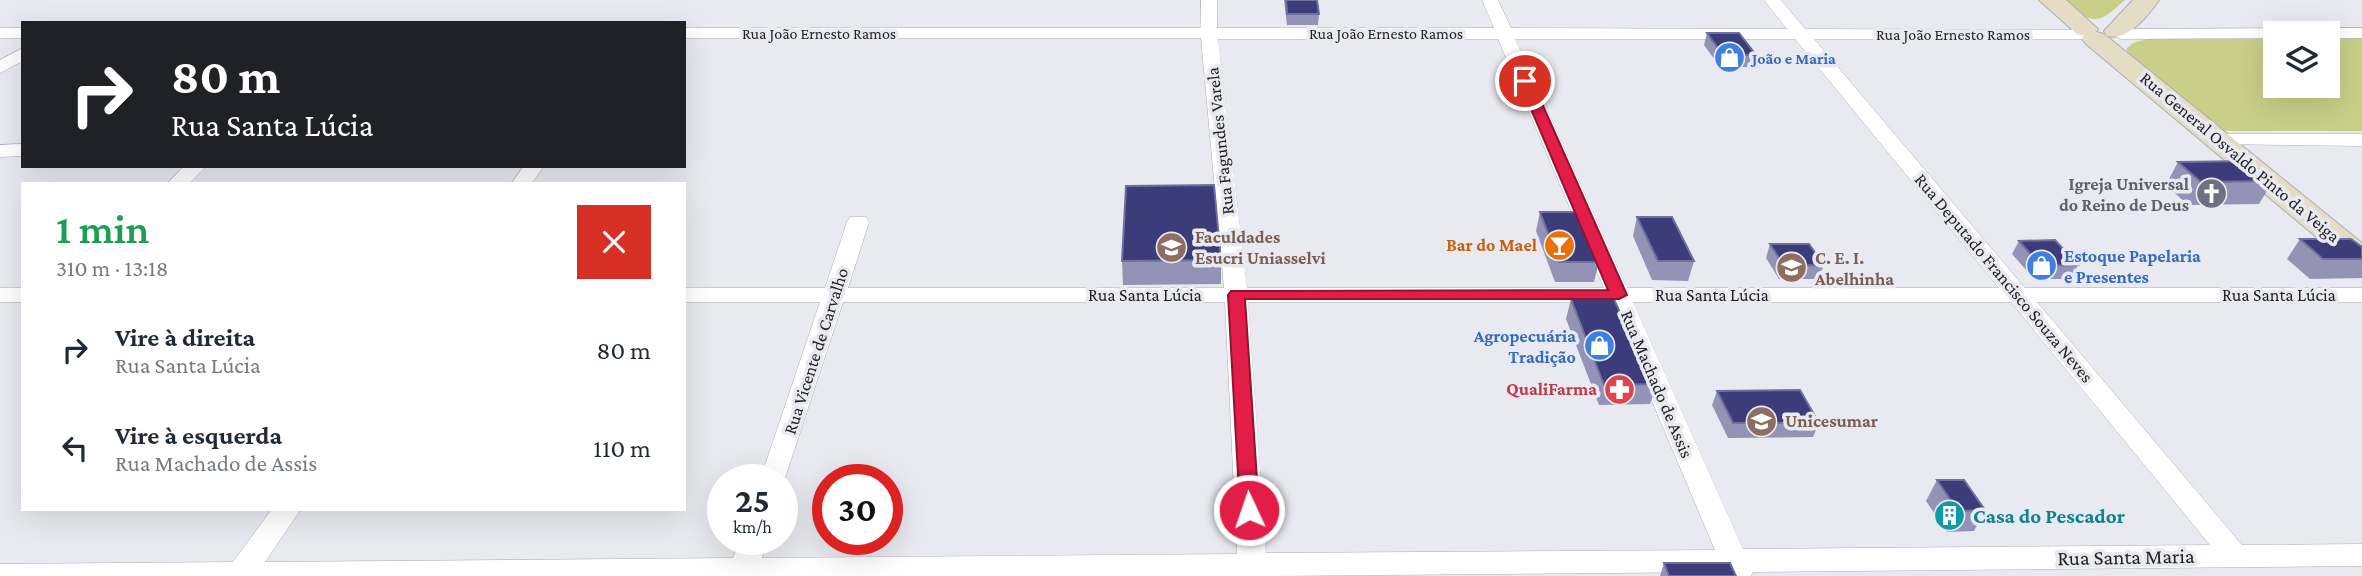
<!DOCTYPE html>
<html lang="pt">
<meta charset="utf-8">
<style>
body{margin:0;font-family:"Crimson Pro",serif;background:#f2f2f3;color:#1f2937;height:100vh;display:flex;flex-direction:column;font-size:26px;white-space:nowrap}
*{box-sizing:border-box;margin:0}
p{font-size:23px;color:#747a83}
.icon{flex:none;width:38px;height:38px;fill:none;stroke:currentColor;stroke-width:2;stroke-linecap:round;stroke-linejoin:round}
.map{position:relative;flex:1;overflow:hidden}
.sheet{position:absolute;left:21px;top:182px;width:665px;height:329px;display:flex;flex-direction:column;background:#fff;border-radius:0px;box-shadow:0 7px 28px #0002}
.sheet>*{flex:none}
.banner{position:absolute;left:21px;top:21px;width:665px;height:147px;border-radius:0px;box-shadow:0 7px 28px #0002;background:#202124;color:#fff;overflow:hidden}
.buttons{position:absolute;left:2263px;top:21px;display:grid;gap:14px}
.buttons a{display:grid;place-items:center;width:77px;height:77px;border-radius:0px;background:#fff;box-shadow:0 7px 28px #0002;font-size:35px}
.speed{position:absolute;left:707px;top:464px;display:flex;gap:14px;font-size:35px;font-weight:700;text-align:center}
.speed>*{display:grid;place-content:center;width:91px;height:91px;border-radius:50%;background:#fff;box-shadow:0 7px 28px #0002;line-height:1}
.speed small{font-size:18px;font-weight:400}
.speed .limit{border:10px solid #d22;background:#fff;color:#111}
.pin{position:absolute;display:grid;place-items:center;width:60px;height:60px;color:#fff;margin:-30px;border:4px solid #fff;border-radius:50%;box-shadow:0 2px 7px #0007}
.me{position:absolute;width:77px;margin:-38px;rotate:357deg;stroke-linejoin:round;filter:drop-shadow(0 0 5px #0008)}
.turn{display:flex;align-items:center;gap:24px;height:147px;padding:0 35px;font-size:32px}
.turn .icon{width:91px;height:91px;stroke-width:2.5}
.turn b{display:block;font-size:49px;line-height:60px}
.round{display:grid;place-items:center;flex:none;width:74px;height:74px;border-radius:0px;background:#f2f2f3}
.summary{display:flex;align-items:center;justify-content:space-between;height:119px;padding:0 35px}
h1{font-size:42px;font-weight:600;line-height:52px;color:#1e9e55}
ul{padding:0;list-style:none}
li{display:flex;align-items:center;gap:21px;height:98px;padding:0 35px}
li div{flex:1}
li b{display:block;font-size:26px}
li em{font-style:normal}
.map>svg:first-child{display:block}
.green{fill:#c8cf88}
.lines{fill:none;stroke-linecap:round;stroke-linejoin:round}
.street-casing{stroke:#acadb4;stroke-width:1}
.secondary-casing{stroke:#acadb4;stroke-width:2}
.street{fill:#fff;fill-rule:evenodd}
.secondary{fill:#e4dcc5;fill-rule:evenodd}
.wall{fill:#9293b5}
.building{fill:#3b3c79;stroke:#6f709d;stroke-width:2}
.route{fill:#e11d48;stroke:#92132f;stroke-width:2}
.labels{text-anchor:middle;dominant-baseline:central;stroke-width:7;stroke-linejoin:round;paint-order:stroke}
.far-street-label{font-size:16px;fill:#232326;stroke:#e9eaf1}
.far-shop-label{font-size:16px;font-weight:bold;fill:#366cbe;stroke:#e9eaf1;text-anchor:start}
.street-label{font-size:18px;fill:#232326;stroke:#e9eaf1}
.worship-label{font-size:18px;font-weight:bold;fill:#5b616d;stroke:#e9eaf1;text-anchor:end}
.education-label{font-size:18px;font-weight:bold;fill:#785e54;stroke:#e9eaf1;text-anchor:start}
.food-label{font-size:18px;font-weight:bold;fill:#c56008;stroke:#e9eaf1;text-anchor:end}
.shop-label{font-size:18px;font-weight:bold;fill:#366cbe;stroke:#e9eaf1;text-anchor:start}
.health-label{font-size:18px;font-weight:bold;fill:#be3a42;stroke:#e9eaf1;text-anchor:end}
.near-culture-label{font-size:21px;font-weight:bold;fill:#0d838f;stroke:#e9eaf1;text-anchor:start}
.near-street-label{font-size:21px;fill:#232326;stroke:#e9eaf1}
</style>
<div class="map">
<svg width="2362" height="576" viewBox="0 0 2362 576">
<rect width="100%" height="100%" fill="#e9eaf1"/>
<g class="green">
<path d="M 2064,0 L 2125,0 C 2096,26 2093,25 2064,0 Z"/>
<path d="M 2362,38 L 2362,131 L 2223,131 L 2132,58 L 2126,49 L 2133,43 L 2147,39 L 2275,39 L 2275,86 L 2328,86 L 2328,39 Z"/>
</g>
<g class="lines">
<defs>
<g id="street">
<path d="M 1201,0 L 1217,0 L 1217,28 L 1494,28 L 1482,0 L 1498,0 L 1511,28 L 1787,29 L 1764,0 L 1781,0 L 1805,29 L 2093,30 L 2096,34 L 2093,38 L 2087,39 L 1814,39 L 2025,288 L 2362,288 L 2362,302 L 2037,302 L 2242,545 L 2362,544 L 2362,566 L 1753,572 L 1751,576 L 1727,576 L 1724,572 L 1273,576 L 0,576 L 0,564 L 233,562 L 272,509 L 301,509 L 265,562 L 733,558 L 740,539 L 768,539 L 762,558 L 1237,554 L 1225,302 L 843,302 L 782,487 L 782,480 L 760,480 L 820,302 L 684,302 L 684,288 L 825,288 L 847,222 L 850,217 L 866,217 L 869,222 L 848,288 L 1224,288 L 1201,38 L 684,38 L 684,28 L 1201,28 ZM 1218,39 L 1498,39 L 1604,288 L 1247,288 ZM 1515,39 L 1795,39 L 1999,288 L 1627,288 ZM 1248,302 L 1610,302 L 1715,550 L 1266,553 ZM 1633,302 L 2011,302 L 2210,545 L 1743,549 Z"/>
<rect x="0" y="28" width="23" height="10"/>
<path d="M 2362,28 L 2362,38 L 2328,38 L 2328,33 L 2275,33 L 2275,38 L 2121,39 L 2112,34 L 2121,29 Z"/>
<path d="M 23,48 L 23,61 L 0,73 L 0,60 Z"/>
<path d="M 2220,134 L 2362,134 L 2362,146 L 2213,144 L 2210,140 L 2213,136 Z"/>
<path d="M 23,144 L 23,156 L 0,157 L 0,145 Z"/>
<path d="M 184,166 L 206,166 L 189,184 L 167,184 Z"/>
<path d="M 524,166 L 544,166 L 531,184 L 511,184 Z"/>
<rect x="0" y="288" width="23" height="14"/>
</g>
<g id="secondary">
<path d="M 2039,0 L 2066,0 L 2098,29 L 2096,32 L 2104,34 L 2362,243 L 2362,269 L 2351,266 L 2086,44 L 2082,39 L 2084,36 L 2077,34 Z"/>
<path d="M 2133,0 L 2159,0 C 2148,16 2128,41 2107,36 L 2104,31 Z"/>
</g>
</defs>
<use href="#street" class="street-casing"/>
<use href="#secondary" class="secondary-casing"/>
<use href="#street" class="street"/>
<use href="#secondary" class="secondary"/>
</g>
<g class="wall">
<path d="M 1284,0 L 1317,0 L 1319,14 L 1318,25 L 1287,25 Z"/>
<path d="M 1707,33 L 1756,55 L 1752,67 L 1720,67 L 1704,45 Z"/>
<path d="M 2178,162 L 2273,181 L 2259,204 L 2188,205 L 2166,185 Z"/>
<path d="M 1540,212 L 1599,262 L 1594,282 L 1555,282 L 1536,231 Z"/>
<path d="M 1637,217 L 1694,261 L 1688,281 L 1652,280 L 1633,236 Z"/>
<path d="M 2300,239 L 2362,247 L 2362,278 L 2310,279 L 2287,259 Z"/>
<path d="M 2019,241 L 2078,265 L 2071,279 L 2034,279 L 2012,254 Z"/>
<path d="M 1770,244 L 1824,265 L 1818,279 L 1779,279 L 1766,258 Z"/>
<path d="M 1221,260 L 1221,284 L 1123,285 L 1122,261 Z"/>
<path d="M 1571,299 L 1638,353 L 1657,384 L 1650,404 L 1599,405 L 1566,319 Z"/>
<path d="M 1717,391 L 1819,423 L 1813,437 L 1728,438 L 1712,405 Z"/>
<path d="M 1937,480 L 1985,510 L 1974,531 L 1947,532 L 1926,501 Z"/>
<path d="M 1664,563 L 1736,576 L 1660,576 Z"/>
</g>
<g class="building">
<path d="M 1286,0 L 1317,0 L 1319,14 L 1287,14 Z"/>
<path d="M 1707,33 L 1739,33 L 1756,55 L 1723,55 Z"/>
<path d="M 2249,161 L 2273,181 L 2201,182 L 2178,162 Z"/>
<path d="M 1214,185 L 1221,260 L 1122,261 L 1126,186 Z"/>
<path d="M 1540,212 L 1577,212 L 1599,262 L 1559,262 Z"/>
<path d="M 1637,217 L 1672,217 L 1694,261 L 1658,261 Z"/>
<path d="M 2300,239 L 2351,239 L 2362,247 L 2362,259 L 2323,259 Z"/>
<path d="M 2055,240 L 2078,265 L 2041,266 L 2019,241 Z"/>
<path d="M 1770,244 L 1809,244 L 1824,265 L 1784,266 Z"/>
<path d="M 1571,299 L 1614,299 L 1638,353 L 1643,353 L 1657,384 L 1604,385 Z"/>
<path d="M 1800,390 L 1819,423 L 1733,423 L 1717,391 Z"/>
<path d="M 1937,480 L 1964,480 L 1985,510 L 1958,511 Z"/>
<path d="M 1664,563 L 1730,563 L 1736,576 L 1669,576 Z"/>
</g>
<path class="route" d="M 1525,77 L 1532,81 L 1627,295 L 1619,299 L 1245,299 L 1259,510 L 1256,516 L 1249,518 L 1242,516 L 1240,510 L 1228,295 L 1231,291 L 1608,290 L 1519,81 Z"/>
<defs>
<symbol id="shop-disc" viewBox="-11 -11 22 22"><circle r="9.5" fill="#3f7fe0" stroke="#e9eaf1"/><path d="M-5-2.5h2.3a2.7 3.5 0 0 1 5.4 0H5L5.5 6h-11ZM-1.5-2.5h3a1.5 2.3 0 0 0-3 0Z" fill="#fff"/></symbol>
<symbol id="church-disc" viewBox="-11 -11 22 22"><circle r="9.5" fill="#6b7280" stroke="#e9eaf1"/><path d="M-1.2-6h2.4v3.5h3.3v2.4h-3.3V6h-2.4V-.1h-3.3v-2.4h3.3Z" fill="#fff"/></symbol>
<symbol id="bar-disc" viewBox="-11 -11 22 22"><circle r="9.5" fill="#e8710a" stroke="#e9eaf1"/><path d="M-6-5H6L.8 .8V4.5H3.5V6h-7V4.5H-.8V.8Z" fill="#fff"/></symbol>
<symbol id="university-disc" viewBox="-11 -11 22 22"><circle r="9.5" fill="#8d6e63" stroke="#e9eaf1"/><path d="M0-5L7-2L0 1L-7-2ZM-4 1L0 2.5L4 1V4Q0 6-4 4Z" fill="#fff"/></symbol>
<symbol id="school-disc" viewBox="-11 -11 22 22"><circle r="9.5" fill="#8d6e63" stroke="#e9eaf1"/><path d="M0-5L7-2L0 1L-7-2ZM-4 1L0 2.5L4 1V4Q0 6-4 4Z" fill="#fff"/></symbol>
<symbol id="pharmacy-disc" viewBox="-11 -11 22 22"><circle r="9.5" fill="#e0444e" stroke="#e9eaf1"/><path d="M-2-6h4v4h4v4h-4v4h-4v-4h-4v-4h4Z" fill="#fff"/></symbol>
<symbol id="building-disc" viewBox="-11 -11 22 22"><circle r="9.5" fill="#0f9aa8" stroke="#e9eaf1"/><path d="M-4-6H4V6H1V3H-1V6H-4ZM-2.5-4.3h1.7v1.8h-1.7ZM.8-4.3h1.7v1.8H.8ZM-2.5-1h1.7V.8h-1.7ZM.8-1h1.7V.8H.8Z" fill="#fff"/></symbol>
</defs>
<g fill-rule="evenodd">
<use href="#shop-disc" x="1712" y="40" width="35" height="35"/>
<use href="#church-disc" x="2194" y="176" width="35" height="35"/>
<use href="#bar-disc" x="1542" y="228" width="35" height="35"/>
<use href="#university-disc" x="1154" y="230" width="35" height="35"/>
<use href="#shop-disc" x="2024" y="248" width="35" height="35"/>
<use href="#school-disc" x="1774" y="250" width="35" height="35"/>
<use href="#shop-disc" x="1582" y="328" width="35" height="35"/>
<use href="#pharmacy-disc" x="1602" y="372" width="35" height="35"/>
<use href="#university-disc" x="1744" y="404" width="35" height="35"/>
<use href="#building-disc" x="1932" y="498" width="35" height="35"/>
</g>
<g class="labels">
<g class="far-street-label">
<text x="819" y="33">Rua João Ernesto Ramos</text>
<text x="1386" y="33">Rua João Ernesto Ramos</text>
<text x="1953" y="34">Rua João Ernesto Ramos</text>
</g>
<g class="far-shop-label">
<text x="1752" y="58">João e Maria</text>
</g>
<g class="street-label">
<text transform="translate(1220 141) rotate(-96)">Rua Fagundes Varela</text>
<text transform="translate(2240 157) rotate(40)">Rua General Osvaldo Pinto da Veiga</text>
<text transform="translate(2004 278) rotate(50)">Rua Deputado Francisco Souza Neves</text>
<text x="1145" y="295">Rua Santa Lúcia</text>
<text x="1712" y="295">Rua Santa Lúcia</text>
<text x="2279" y="295">Rua Santa Lúcia</text>
<text transform="translate(816 351) rotate(-72)">Rua Vicente de Carvalho</text>
<text transform="translate(1657 384) rotate(67)">Rua Machado de Assis</text>
</g>
<g class="worship-label">
<text x="2189" y="184">Igreja Universal<tspan x="2189" dy="21">do Reino de Deus</tspan></text>
</g>
<g class="education-label">
<text x="1195" y="237">Faculdades<tspan x="1195" dy="21">Esucri Uniasselvi</tspan></text>
<text x="1815" y="258">C. E. I.<tspan x="1815" dy="21">Abelhinha</tspan></text>
<text x="1785" y="421">Unicesumar</text>
</g>
<g class="food-label">
<text x="1537" y="245">Bar do Mael</text>
</g>
<g class="shop-label">
<text x="2064" y="256">Estoque Papelaria<tspan x="2064" dy="21">e Presentes</tspan></text>
<text x="1576" y="336" text-anchor="end">Agropecuária<tspan x="1576" dy="21">Tradição</tspan></text>
</g>
<g class="health-label">
<text x="1597" y="389">QualiFarma</text>
</g>
<g class="near-culture-label">
<text x="1973" y="516">Casa do Pescador</text>
</g>
<g class="near-street-label">
<text transform="translate(2126 557) rotate(-1)">Rua Santa Maria</text>
</g>
</g>
</svg>
<div class="buttons">
<a><svg class="icon" aria-label="layers" viewBox="0 0 24 24"><path d="M12 4l9 5-9 5-9-5zM3 14l9 5 9-5"/></svg></a>
</div>
<div class="speed"><div>25<small>km/h</small></div><div class="limit">30</div></div>
<div class="pin" style="left:1525px;top:81px;background:#d93025"><svg class="icon" aria-label="arrive" viewBox="0 0 24 24"><path d="M6 21V4h12l-3 4 3 4H6"/></svg></div>
<svg class="me" style="left:1249px;top:510px" viewBox="-20 -20 40 40"><circle r="17" fill="#e11d48" stroke="#fff" stroke-width="3"/><path d="M0-11L8 9 0 5-8 9z" fill="#fff"/></svg>
<div class="banner">
<div class="turn"><svg class="icon" aria-label="right" viewBox="0 0 24 24"><path d="M7 20v-9h11M14 6l5 5-5 5"/></svg><div><b>80 m</b>Rua Santa Lúcia</div></div>
</div>
<section class="sheet">
<div class="summary"><div><h1>1 min</h1><p>310 m · 13:18</p></div><a class="round" style="background:#d93025;color:#fff"><svg class="icon" aria-label="close" viewBox="0 0 24 24"><path d="M6 6l12 12M18 6L6 18"/></svg></a></div>
<ul>
<li><svg class="icon" aria-label="right" viewBox="0 0 24 24"><path d="M7 20v-9h11M14 6l5 5-5 5"/></svg><div><b>Vire à direita</b><p>Rua Santa Lúcia</p></div><em>80 m</em></li>
<li><svg class="icon" aria-label="left" viewBox="0 0 24 24"><path d="M17 20v-9H6M10 6l-5 5 5 5"/></svg><div><b>Vire à esquerda</b><p>Rua Machado de Assis</p></div><em>110 m</em></li>
</ul>
</section>
</div>
